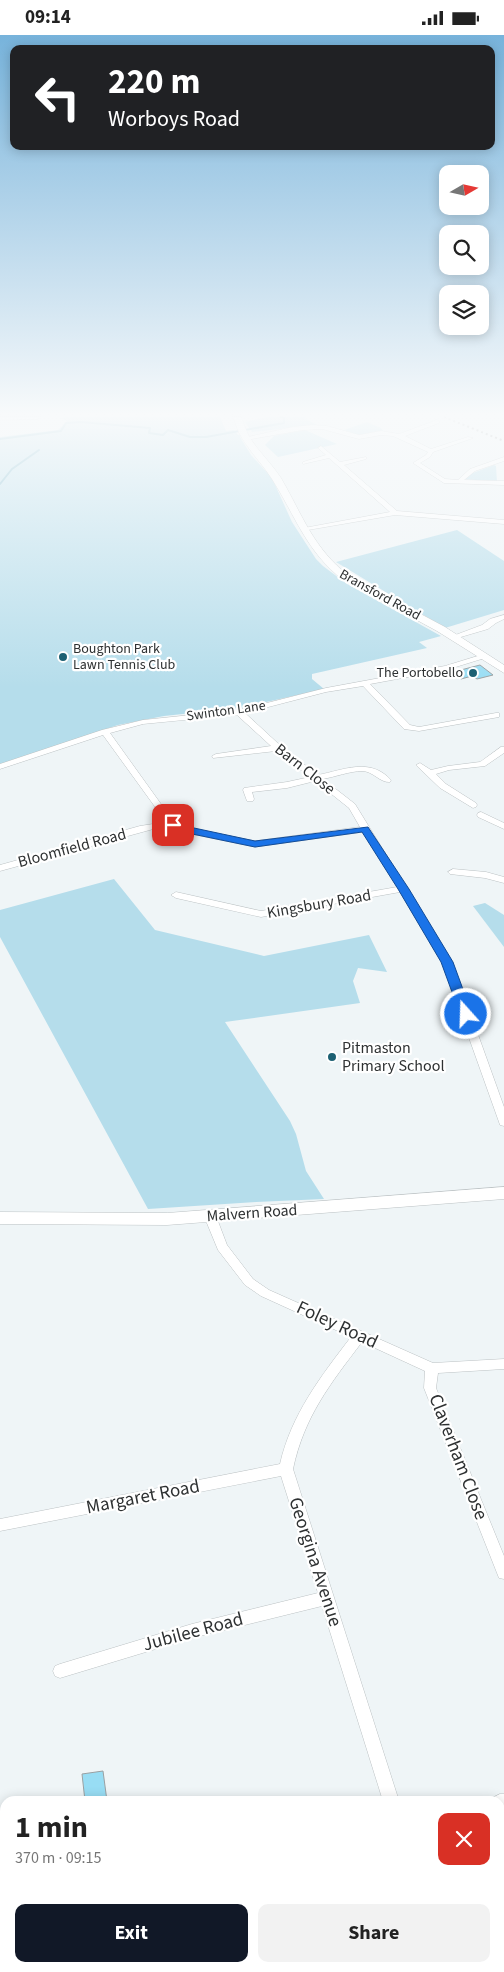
<!DOCTYPE html>
<meta charset="utf-8">
<style>
body{margin:0;font-family:"Source Sans 3",sans-serif;background:#f2f2f2;color:#222;height:100vh;display:flex;flex-direction:column;font-size:19px;white-space:nowrap}
*{box-sizing:border-box;margin:0}
p{font-size:16px;color:#767676}
.icon{flex:none;width:28px;height:28px;fill:none;stroke:currentColor;stroke-width:2;stroke-linecap:round;stroke-linejoin:round}
.map{position:relative;flex:1;overflow:hidden}
.panel{position:absolute;left:0px;top:1761px;width:505px;height:176px;display:flex;flex-direction:column;background:#fff;border-radius:15px 15px 0 0;box-shadow:0 2px 12px #0003}
.panel>*{flex:none}
.top-card{position:absolute;left:10px;top:10px;width:485px;height:105px;border-radius:10px;box-shadow:0 2px 12px #0003;background:#202124;color:#fff;overflow:hidden}
.needle{width:32px;rotate:81deg}
.fabs{position:absolute;left:439px;top:130px;display:grid;gap:10px}
.fabs a{display:grid;place-items:center;width:50px;height:50px;border-radius:10px;background:#fff;box-shadow:0 2px 12px #0003;font-size:25px}
.pin{position:absolute;display:grid;place-items:center;width:42px;height:42px;color:#fff;margin:-21px;border-radius:10px;box-shadow:0 2px 8px #0006}
.me{position:absolute;width:55px;margin:-28px;rotate:340deg;stroke-linejoin:round;filter:drop-shadow(0 0 4px #0008)}
.turn{display:flex;align-items:center;gap:18px;height:105px;padding:0 15px;font-size:22px}
.turn .icon{width:65px;height:65px;stroke-width:2.5}
.turn b{display:block;font-size:35px;line-height:42px}
.round{display:grid;place-items:center;flex:none;width:52px;height:52px;border-radius:10px;background:#f2f2f2}
.overview{display:flex;align-items:center;justify-content:space-between;height:85px;padding:0 15px}
h1{font-size:30px;font-weight:700;line-height:38px}
.button{display:flex;gap:10px;margin-top:auto;padding:10px 15px}
.button a{flex:1;height:58px;border-radius:10px;background:#111827;color:#fff;font-size:20px;font-weight:700;line-height:58px;text-align:center}
.button a+a{background:#f2f2f2;color:#222}
.status{display:flex;justify-content:space-between;align-items:center;height:35px;padding:0 25px;background:#fff;direction:ltr}
.status svg{height:14px;fill:currentColor}
.map>svg:first-child{display:block}
.green{fill:#b5ddeb}
.lines{fill:none;stroke-linecap:round;stroke-linejoin:round}
.stream{stroke:#6eb2c8;stroke-width:2}
.building{fill:#98ddf4;stroke:#9aa0a2}
.minor-casing{stroke:#bcc2c4;stroke-width:1}
.secondary-casing{stroke:#bcc2c4;stroke-width:1}
.primary-casing{stroke:#bcc2c4;stroke-width:1}
.minor{fill:#fff;fill-rule:evenodd}
.secondary{fill:#fff;fill-rule:evenodd}
.primary{fill:#fff;fill-rule:evenodd}
.rail{stroke:#838788;stroke-width:2;stroke-dasharray:2 3;stroke-linecap:butt}
.route{fill:#1a73e8;stroke:#114b97}
.poi-dot{fill:#1c6073;stroke:#fff;stroke-width:2}
.labels{text-anchor:middle;dominant-baseline:central;stroke-width:4.5;stroke-linejoin:round;paint-order:stroke}
.far-street-label{font-size:14px;fill:#2e3132;stroke:#fff}
.far-poi-label{font-size:14px;fill:#2e3132;stroke:#fff;text-anchor:start}
.street-label{font-size:16px;fill:#2e3132;stroke:#fff}
.poi-label{font-size:16px;fill:#2e3132;stroke:#fff;text-anchor:start}
.near-street-label{font-size:19px;fill:#2e3132;stroke:#fff}
</style>
<div class="status"><b>09:14</b><svg viewBox="0 0 49 12"><path d="M0 12V9h3v3zM5 12V6h3v6zM10 12V3h3v9zM15 12V0h3v12zM26 1h20v11H26zM47 4h2v5h-2z"/></svg></div>
<div class="map">
<svg width="504" height="1937" viewBox="0 0 504 1937">
<rect width="100%" height="100%" fill="#eff5f7"/>
<g class="green">
<path d="M 66,382 L 220,382 L 226,396 L 234,395 L 238,400 L 241,400 L 240,402 L 251,420 L 272,443 L 292,487 L 316,524 L 323,531 L 347,549 L 441,601 L 419,607 L 427,613 L 312,639 L 312,644 L 324,654 L 320,655 L 240,673 L 164,681 L 118,690 L 0,729 L 0,402 L 58,395 L 67,386 L 60,383 Z"/>
<path d="M 267,382 L 306,382 L 304,383 L 317,390 L 252,397 L 245,387 Z"/>
<path d="M 367,387 L 381,393 L 383,396 L 358,400 L 344,395 Z"/>
<path d="M 305,395 L 337,409 L 278,422 L 265,410 L 274,401 Z"/>
<path d="M 494,430 L 496,431 L 497,447 L 464,444 L 470,439 Z"/>
<path d="M 457,495 L 504,526 L 504,575 L 445,593 L 336,527 Z"/>
<path d="M 114,844 L 155,895 L 264,921 L 369,900 L 387,937 L 358,933 L 353,946 L 360,968 L 225,987 L 290,1086 L 296,1099 L 306,1136 L 324,1164 L 256,1167 L 148,1174 L 0,902 L 0,875 Z"/>
<path d="M 485,868 L 504,880 L 504,912 L 473,871 Z"/>
<path d="M 500,1782 L 504,1782 L 504,1937 L 163,1937 L 162,1933 L 500,1932 Z"/>
</g>
<g class="lines">
<g class="stream">
<path d="M 0,404 L 61,396 L 66,388 L 81,387 L 150,393 L 149,398 L 163,400 L 168,395 L 190,402 L 206,402 L 284,388 L 284,383 L 281,382"/>
<path d="M 0,449 L 12,434 L 39,415"/>
</g>
</g>
<g class="building">
<path d="M 480,630 L 493,640 L 477,644 L 472,641 L 461,644 L 453,637 Z"/>
<path d="M 103,1736 L 107,1766 L 85,1766 L 82,1739 Z"/>
</g>
<g class="lines">
<defs>
<g id="minor">
<path d="M 0,382 L 41,382 L 38,384 L 0,385 Z"/>
<path d="M 437,385 L 439,386 L 439,388 L 405,401 L 431,414 L 468,402 L 473,403 L 433,417 L 430,422 L 420,428 L 445,444 L 458,445 L 470,434 L 504,422 L 504,426 L 475,436 L 464,445 L 504,446 L 504,450 L 444,448 L 413,428 L 426,420 L 428,417 L 393,401 L 381,400 L 359,404 L 322,394 L 303,395 L 246,405 L 243,403 L 293,392 L 312,390 L 327,391 L 359,400 L 381,396 L 399,399 Z"/>
<path d="M 321,411 L 340,427 L 366,422 L 366,424 L 344,430 L 397,476 L 504,485 L 504,489 L 395,480 L 302,496 L 302,494 L 304,493 L 390,477 L 329,423 L 303,429 L 303,427 L 326,420 L 318,413 Z"/>
<path d="M 504,580 L 504,584 L 496,588 L 488,594 L 454,604 L 450,602 L 482,590 L 490,584 Z"/>
<path d="M 481,620 L 487,620 L 488,622 L 446,635 L 370,649 L 410,690 L 419,692 L 496,678 L 499,678 L 499,682 L 419,696 L 404,694 L 363,651 L 326,657 L 245,678 L 283,713 L 318,740 C 344,735 370,722 391,745 L 390,747 C 380,748 373,736 362,736 C 351,736 334,742 323,744 L 355,769 L 406,852 L 409,854 L 408,855 L 452,927 L 504,1072 L 504,1091 L 500,1090 L 499,1087 L 442,927 L 400,857 L 261,882 L 176,863 L 171,860 L 176,857 L 261,876 L 397,852 L 363,797 L 255,812 L 177,796 L 171,793 L 157,793 L 0,836 L 0,830 L 140,791 L 166,787 L 103,700 L 0,734 L 0,729 L 102,695 L 143,685 L 239,675 L 326,653 L 445,631 ZM 237,680 L 271,711 L 216,719 L 212,721 L 213,723 L 276,716 L 310,742 L 287,747 L 244,753 L 243,755 L 247,766 L 253,766 L 254,764 L 252,757 L 287,753 L 315,746 L 349,773 L 360,792 L 255,806 L 180,791 L 171,783 L 110,698 L 143,689 Z"/>
<path d="M 501,712 L 504,712 L 504,718 L 485,731 L 449,735 L 436,739 L 446,749 L 476,768 L 477,770 L 476,772 L 473,773 L 440,753 L 416,730 L 420,728 L 431,735 L 448,731 L 480,727 Z"/>
<path d="M 481,777 L 504,788 L 504,794 L 478,782 L 477,780 L 478,778 Z"/>
<path d="M 453,834 L 486,837 L 504,842 L 504,848 L 485,843 L 450,839 L 448,837 Z"/>
<path d="M 210,1177 L 214,1178 L 216,1181 L 227,1210 L 253,1244 L 269,1255 L 433,1328 L 504,1324 L 504,1334 L 438,1338 L 436,1353 L 504,1521 L 504,1544 L 499,1543 L 497,1538 L 424,1353 L 425,1336 L 362,1307 C 330,1349 304,1382 293,1434 L 399,1766 L 383,1766 L 322,1571 L 192,1603 L 60,1643 L 55,1641 L 53,1636 L 55,1631 L 60,1629 L 192,1589 L 318,1558 L 281,1441 L 0,1496 L 0,1484 L 280,1429 C 291,1380 321,1341 351,1302 L 261,1261 L 245,1250 L 218,1215 L 204,1181 L 206,1178 Z"/>
</g>
<g id="secondary">
<path d="M 233,382 L 241,382 C 244,389 246,396 250,403 C 259,417 272,429 281,443 C 303,481 313,513 349,541 L 445,592 L 504,630 L 504,638 L 437,596 L 343,545 C 306,516 296,482 272,444 C 263,430 251,418 242,403 C 238,397 236,389 233,382 Z"/>
<path d="M 504,1152 L 504,1164 L 167,1190 L 0,1189 L 0,1177 L 167,1178 Z"/>
</g>
<g id="primary">
<path d="M 500,1759 L 504,1759 L 504,1783 L 500,1783 L 500,1766 L 490,1766 L 492,1763 Z"/>
<rect x="0" y="1820" width="5" height="24"/>
</g>
</defs>
<use href="#minor" class="minor-casing"/>
<use href="#secondary" class="secondary-casing"/>
<use href="#primary" class="primary-casing"/>
<use href="#minor" class="minor"/>
<use href="#secondary" class="secondary"/>
<use href="#primary" class="primary"/>
<path class="rail" d="M 444,382 L 504,406"/>
</g>
<linearGradient id="sky" x2="0" y2="1"><stop stop-color="#77b3db"/><stop offset="0.58" stop-color="#f8fafb"/><stop offset="1" stop-color="#f8fafb" stop-opacity="0"/></linearGradient>
<rect width="504" height="653" fill="url(#sky)"/>
<path class="route" d="M 173,787 L 180,790 L 255,806 L 368,792 L 409,854 L 453,927 L 472,979 L 470,982 L 466,983 L 460,979 L 441,927 L 398,854 L 362,797 L 255,812 L 173,795 L 168,790 Z"/>
<g class="poi-dot">
<circle cx="63" cy="622" r="5"/>
<circle cx="473" cy="638" r="5"/>
<circle cx="332" cy="1022" r="5"/>
</g>
<g class="labels">
<g class="far-street-label">
<text transform="translate(380 560) rotate(29)">Bransford Road</text>
<text transform="translate(226 676) rotate(-8)">Swinton Lane</text>
</g>
<g class="far-poi-label">
<text x="73" y="614">Boughton Park<tspan x="73" dy="16">Lawn Tennis Club</tspan></text>
<text x="463" y="638" text-anchor="end">The Portobello</text>
</g>
<g class="street-label">
<text transform="translate(305 734) rotate(38)">Barn Close</text>
<text transform="translate(72 813) rotate(-15)">Bloomfield Road</text>
<text transform="translate(319 869) rotate(-10)">Kingsbury Road</text>
<text transform="translate(252 1178) rotate(-4)">Malvern Road</text>
</g>
<g class="poi-label">
<text x="342" y="1013">Pitmaston<tspan x="342" dy="18">Primary School</tspan></text>
</g>
<g class="near-street-label">
<text transform="translate(337 1290) rotate(25)">Foley Road</text>
<text transform="translate(458 1422) rotate(69)">Claverham Close</text>
<text transform="translate(143 1462) rotate(-11)">Margaret Road</text>
<text transform="translate(315 1527) rotate(72)">Georgina Avenue</text>
<text transform="translate(193 1597) rotate(-15)">Jubilee Road</text>
</g>
</g>
</svg>
<div class="fabs">
<a><svg class="needle" viewBox="-14 -14 28 28"><path d="M0-13l5 13h-10z" fill="#e53935"/><path d="M0 13l5-13h-10z" fill="#767676"/></svg></a>
<a><svg class="icon" aria-label="search" viewBox="0 0 24 24"><circle cx="10" cy="10" r="6"/><path d="M15 15l6 6"/></svg></a>
<a><svg class="icon" aria-label="layers" viewBox="0 0 24 24"><path d="M12 4l9 5-9 5-9-5zM3 14l9 5 9-5"/></svg></a>
</div>
<div class="pin" style="left:173px;top:790px;background:#d93025"><svg class="icon" aria-label="arrive" viewBox="0 0 24 24"><path d="M6 21V4h12l-3 4 3 4H6"/></svg></div>
<svg class="me" style="left:466px;top:979px" viewBox="-20 -20 40 40"><circle r="17" fill="#1a73e8" stroke="#fff" stroke-width="3"/><path d="M0-11L8 9 0 5-8 9z" fill="#fff"/></svg>
<div class="top-card">
<div class="turn"><svg class="icon" aria-label="left" viewBox="0 0 24 24"><path d="M17 20v-9H6M10 6l-5 5 5 5"/></svg><div><b>220 m</b>Worboys Road</div></div>
</div>
<section class="panel">
<div class="overview"><div><h1>1 min</h1><p>370 m · 09:15</p></div><a class="round" style="background:#d93025;color:#fff"><svg class="icon" aria-label="close" viewBox="0 0 24 24"><path d="M6 6l12 12M18 6L6 18"/></svg></a></div>
<div class="button"><a>Exit</a><a>Share</a></div>
</section>
</div>
